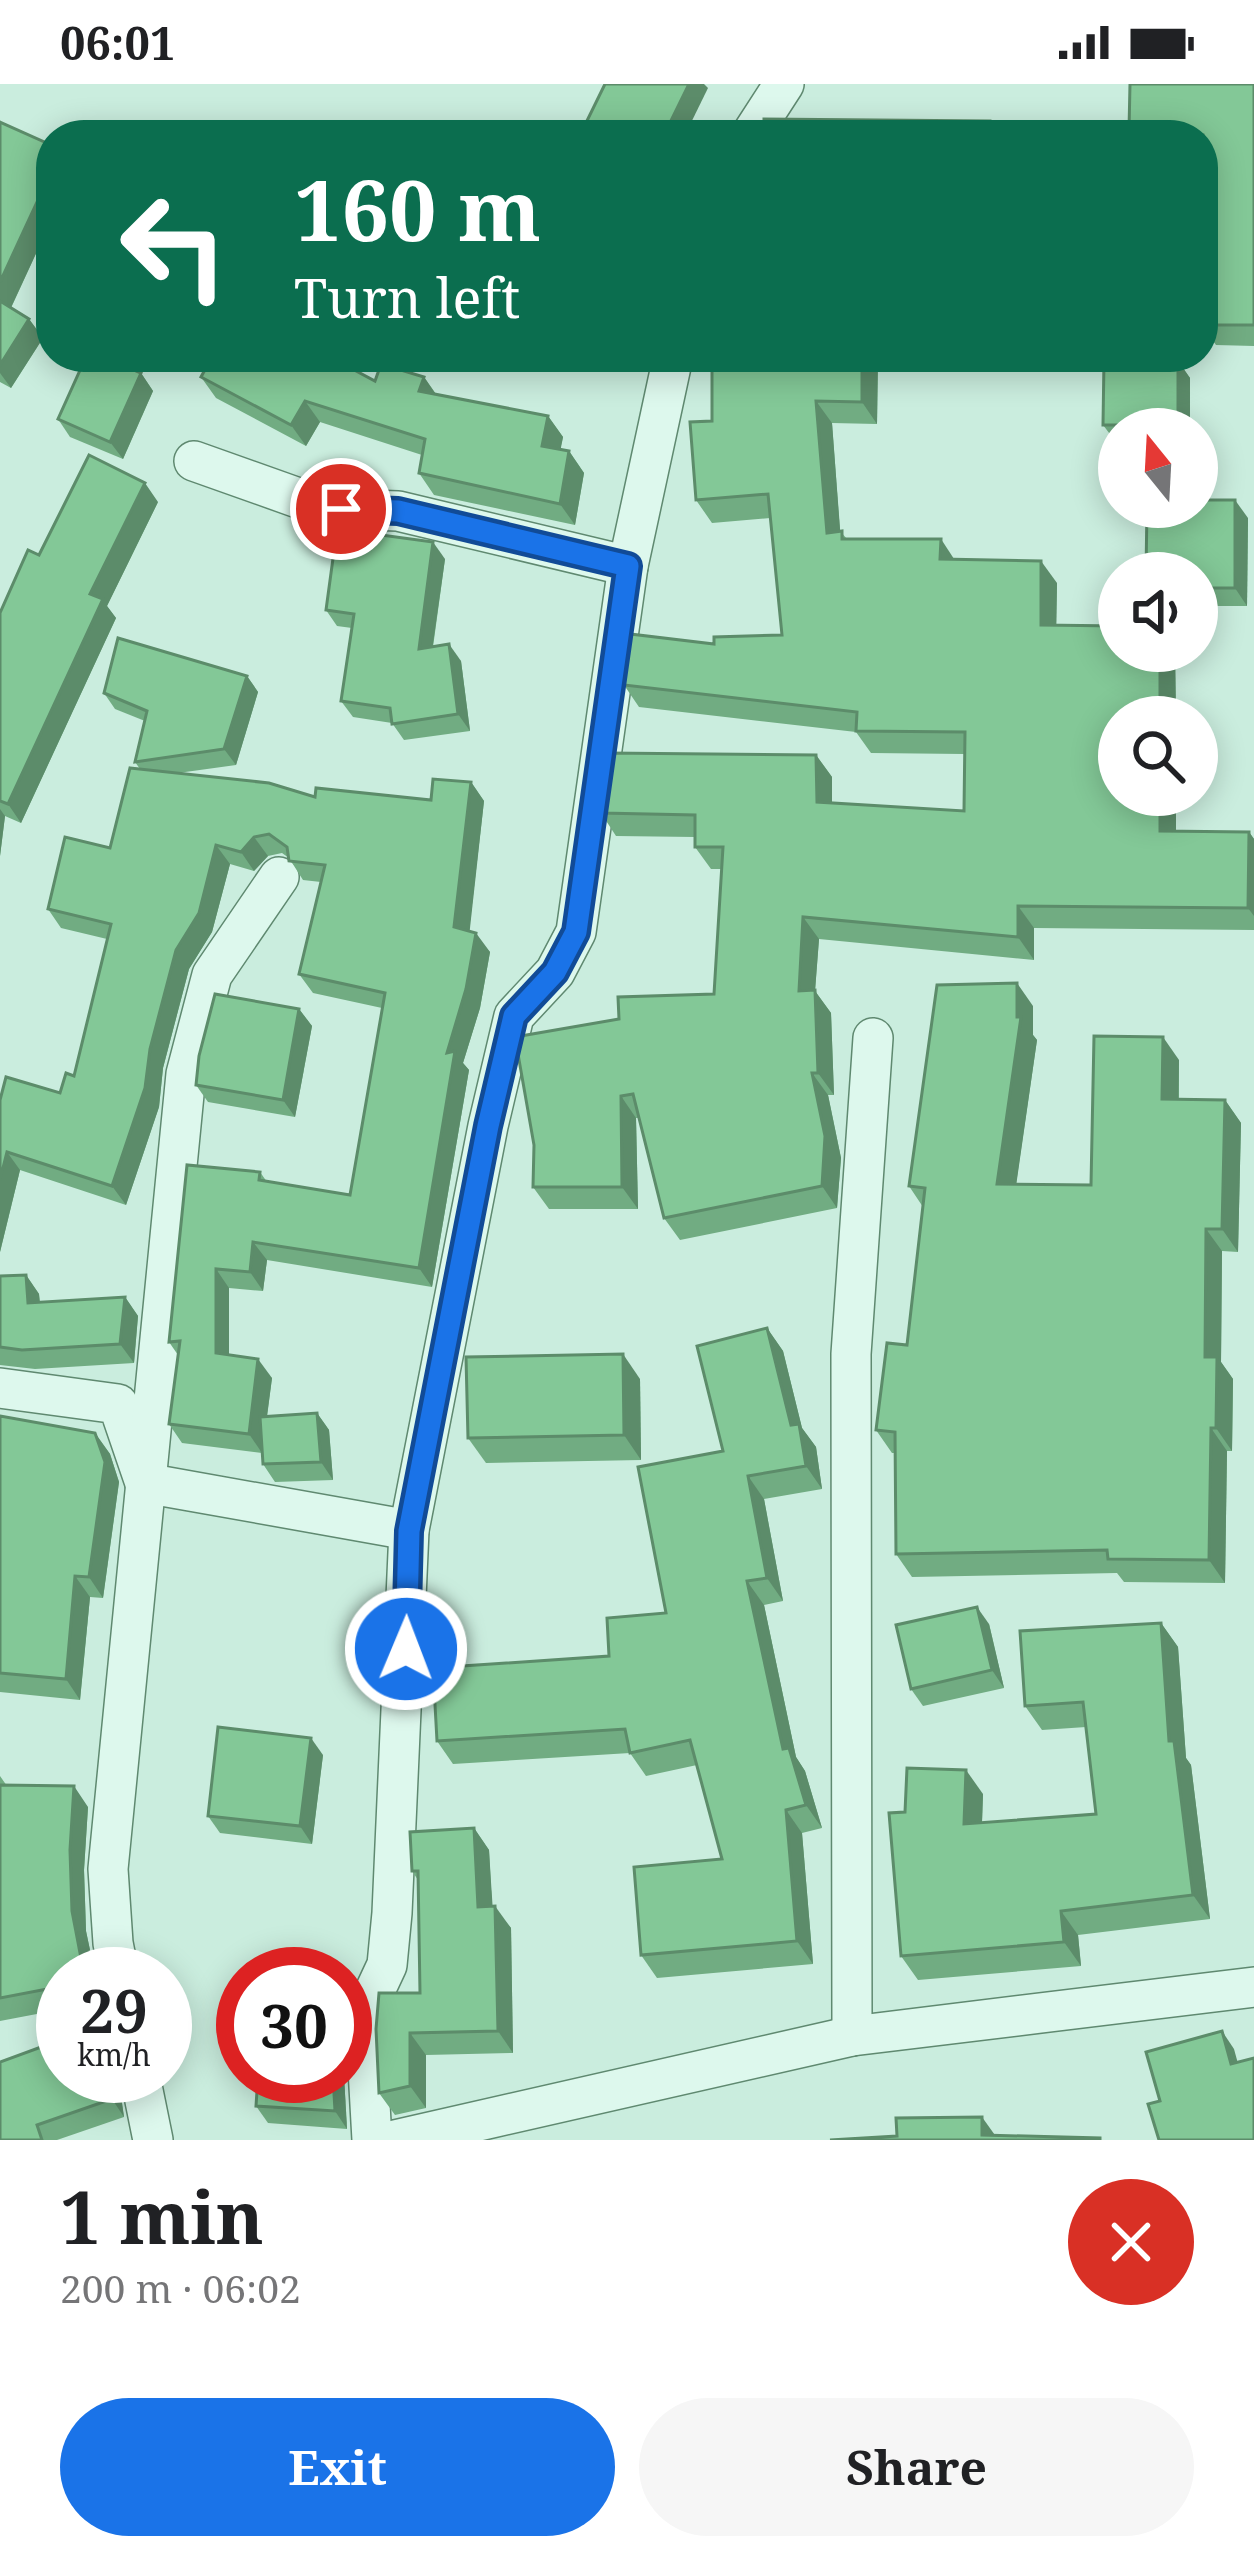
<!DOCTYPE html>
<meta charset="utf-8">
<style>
body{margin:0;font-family:"Noto Serif",serif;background:#f6f6f6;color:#202124;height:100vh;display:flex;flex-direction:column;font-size:45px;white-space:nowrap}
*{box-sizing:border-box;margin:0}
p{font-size:39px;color:#757577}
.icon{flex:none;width:66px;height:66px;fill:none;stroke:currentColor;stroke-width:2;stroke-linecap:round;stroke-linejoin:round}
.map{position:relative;height:2056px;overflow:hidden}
.panel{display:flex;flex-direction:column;background:#fff;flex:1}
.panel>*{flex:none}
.hud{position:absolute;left:36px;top:36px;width:1182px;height:252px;border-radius:48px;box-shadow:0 6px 30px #0003;background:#0b6e4f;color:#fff;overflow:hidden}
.needle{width:78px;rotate:342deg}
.buttons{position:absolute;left:1098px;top:324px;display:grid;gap:24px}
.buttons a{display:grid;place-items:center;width:120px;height:120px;border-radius:50%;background:#fff;box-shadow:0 6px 30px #0003;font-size:60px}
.speed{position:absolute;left:36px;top:1863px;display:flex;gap:24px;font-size:60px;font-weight:700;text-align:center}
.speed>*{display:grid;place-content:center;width:156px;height:156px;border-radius:50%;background:#fff;box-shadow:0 6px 30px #0003;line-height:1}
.speed small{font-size:30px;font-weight:400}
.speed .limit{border:18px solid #d22;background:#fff;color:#111}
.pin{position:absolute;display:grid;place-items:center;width:102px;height:102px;color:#fff;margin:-51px;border:6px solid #fff;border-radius:50%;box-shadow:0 3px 12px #0007}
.me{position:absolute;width:132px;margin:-66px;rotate:1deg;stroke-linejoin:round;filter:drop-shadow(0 0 9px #0008)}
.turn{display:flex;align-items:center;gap:42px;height:252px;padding:0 60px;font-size:54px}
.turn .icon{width:156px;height:156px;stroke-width:2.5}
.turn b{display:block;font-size:84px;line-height:102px}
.round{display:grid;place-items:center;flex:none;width:126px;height:126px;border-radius:63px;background:#f6f6f6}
.head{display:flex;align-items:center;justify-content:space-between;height:204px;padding:0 60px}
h1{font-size:72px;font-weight:700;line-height:90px}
.cta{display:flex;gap:24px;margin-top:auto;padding:24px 60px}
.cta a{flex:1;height:138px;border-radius:72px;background:#1a73e8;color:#fff;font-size:48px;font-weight:700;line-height:138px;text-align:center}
.cta a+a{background:#f6f6f6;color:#202124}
.status{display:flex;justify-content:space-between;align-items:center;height:84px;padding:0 60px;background:#fff;direction:ltr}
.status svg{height:33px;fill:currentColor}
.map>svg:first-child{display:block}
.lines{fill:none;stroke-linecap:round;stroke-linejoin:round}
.street-casing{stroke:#5f8970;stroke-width:42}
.street{stroke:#ddf8ed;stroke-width:39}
.wall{fill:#71ac82}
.shaded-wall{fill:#5c8c6a}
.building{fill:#83c897;stroke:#5c8c6a;stroke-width:3}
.route-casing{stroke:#114b97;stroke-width:30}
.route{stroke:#1a73e8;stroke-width:21}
</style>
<div class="status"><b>06:01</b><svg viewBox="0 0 49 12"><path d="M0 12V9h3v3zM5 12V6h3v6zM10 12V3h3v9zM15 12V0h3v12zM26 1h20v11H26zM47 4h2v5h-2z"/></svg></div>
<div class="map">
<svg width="1254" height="2056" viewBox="0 0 1254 2056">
<rect width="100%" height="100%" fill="#caedde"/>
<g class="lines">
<defs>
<g id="street">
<path d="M 751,51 L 784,0"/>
<path d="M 194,377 L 301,415 L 341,425 L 398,427 L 628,482"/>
<path d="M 0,1304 L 118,1320 L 145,1399 L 409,1446"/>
<path d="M 119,1890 L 113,1859 L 108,1785 L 186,990 L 212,891 L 279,793"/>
<path d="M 852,1952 L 851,1270 L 873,954"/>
<path d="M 140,1992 L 153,2056"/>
<path d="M 372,2056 L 367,1967 L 373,1911 L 387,1881 L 392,1829 L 409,1446 L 488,1042 L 514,932 L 555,888 L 576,848 L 628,482 L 673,273"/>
<path d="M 395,2056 L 852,1952 L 1254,1903"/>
</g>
</defs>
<use href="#street" class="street-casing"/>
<use href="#street" class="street"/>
</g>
<g class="wall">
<path d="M 1254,0 L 1254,262 L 1216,261 L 1203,243 L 1203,51 L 764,51 L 990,37 L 996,45 L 1129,46 Z"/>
<path d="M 0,38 L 51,137 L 11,224 L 29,235 L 43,254 L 11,304 L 0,298 Z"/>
<path d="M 712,273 L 878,273 L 877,340 L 832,339 L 840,447 L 847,455 L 954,475 L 1057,499 L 1056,541 L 1175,567 L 1176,633 L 1119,633 L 1176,711 L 1176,747 L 1249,748 L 1254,755 L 1254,846 L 1034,844 L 1034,876 L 819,855 L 815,907 L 831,929 L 834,1011 L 828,1011 L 841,1074 L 837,1124 L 680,1156 L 664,1134 L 639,1034 L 636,1034 L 638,1125 L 549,1125 L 533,1103 L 619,935 L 714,910 L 722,785 L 711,785 L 695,763 L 695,753 L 616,752 L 601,729 L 816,671 L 832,693 L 832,719 L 964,727 L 964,670 L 871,669 L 856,648 L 639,623 L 624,601 L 714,560 L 782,551 L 770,434 L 712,439 L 696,416 L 712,337 Z"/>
<path d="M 1178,277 L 1190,294 L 1190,345 L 1119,345 L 1119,358 L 1116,358 L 1103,341 Z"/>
<path d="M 141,289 L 153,307 L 123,375 L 70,353 L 58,335 Z"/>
<path d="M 201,293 L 375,297 L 424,293 L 436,310 L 548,332 L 563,353 L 560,366 L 569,367 L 584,389 L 575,441 L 434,411 L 419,389 L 422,371 L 320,338 L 306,362 L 216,314 Z"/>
<path d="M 158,418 L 107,522 L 116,534 L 21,739 L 5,732 L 0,772 L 0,529 L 39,471 Z"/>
<path d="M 1248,434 L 1247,522 L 1197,522 L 1197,489 Z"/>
<path d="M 445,475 L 433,563 L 461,577 L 470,647 L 404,656 L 392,639 L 353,633 L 341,617 L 352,544 L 337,542 L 326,526 Z"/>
<path d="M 247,592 L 258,608 L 236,681 L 178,689 L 315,713 L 431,716 L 471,698 L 484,717 L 469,847 L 490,868 L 480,924 L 463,979 L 469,986 L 432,1203 L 267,1176 L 263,1207 L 229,1204 L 229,1271 L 272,1294 L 267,1333 L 317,1329 L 329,1346 L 333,1396 L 275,1398 L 263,1380 L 262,1369 L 182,1359 L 169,1340 L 178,1271 L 169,1258 L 260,1088 L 267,1098 L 350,1111 L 382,924 L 313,909 L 299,890 L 321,798 L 303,796 L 289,774 L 282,769 L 268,772 L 254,787 L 230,780 L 212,848 L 189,885 L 163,984 L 159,1023 L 126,1121 L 20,1086 L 0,1168 L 0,1016 L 60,1009 L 74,992 L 107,855 L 61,844 L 48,825 L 110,764 L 140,685 L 135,678 L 145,637 L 115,625 L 104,609 Z"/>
<path d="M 1033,922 L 1033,951 L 1037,956 L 1016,1100 L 1091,1101 L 1179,976 L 1179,1016 L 1225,1016 L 1241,1039 L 1238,1168 L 1222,1167 L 1221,1278 L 1233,1295 L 1232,1367 L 1227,1367 L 1225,1499 L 1124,1498 L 1117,1489 L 912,1493 L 896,1470 L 895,1369 L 892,1369 L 876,1346 L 907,1261 L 923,1123 L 909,1102 Z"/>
<path d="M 299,925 L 312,942 L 295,1033 L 208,1018 L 196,1001 Z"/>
<path d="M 26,1191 L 39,1210 L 40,1218 L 125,1213 L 138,1232 L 134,1279 L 35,1285 L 0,1281 L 0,1192 Z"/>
<path d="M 767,1244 L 783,1267 L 802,1344 L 816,1363 L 822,1405 L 764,1415 L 783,1517 L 764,1521 L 796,1673 L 805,1687 L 822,1744 L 802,1749 L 813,1880 L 657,1894 L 641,1871 L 722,1775 L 697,1681 L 646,1692 L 630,1669 L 453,1680 L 437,1657 L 609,1572 L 666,1529 Z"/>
<path d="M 640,1295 L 641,1376 L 486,1379 L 468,1354 Z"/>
<path d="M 0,1332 L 95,1349 L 110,1370 L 119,1398 L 103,1514 L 90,1513 L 80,1616 L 0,1608 Z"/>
<path d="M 1161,1539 L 1178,1563 L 1186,1674 L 1191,1681 L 1210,1835 L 1078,1851 L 1081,1882 L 918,1896 L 901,1872 L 905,1728 L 983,1710 L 982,1739 L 1096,1730 L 1086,1643 L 1042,1646 L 1025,1622 Z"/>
<path d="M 989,1540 L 1004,1604 L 923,1622 L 911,1605 Z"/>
<path d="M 323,1671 L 312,1760 L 220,1749 L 208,1732 Z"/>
<path d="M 0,1692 L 7,1702 L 88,1723 L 84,1786 L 86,1847 L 95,1890 L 63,1890 L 63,1925 L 0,1937 Z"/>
<path d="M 474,1744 L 489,1766 L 492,1822 L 511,1844 L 513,1969 L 426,1971 L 426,2024 L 395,2031 L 379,2009 L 420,1909 L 418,1796 L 412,1787 Z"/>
<path d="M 63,1992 L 118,1992 L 124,2033 L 57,2056 L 0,2056 Z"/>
<path d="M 344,1992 L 347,2045 L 268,2039 L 256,2022 Z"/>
</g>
<g class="shaded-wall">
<path d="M 689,0 L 704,0 L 708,4 L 685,51 L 664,51 Z"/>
<path d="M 51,88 L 51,137 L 7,232 L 0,222 L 0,198 Z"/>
<path d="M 29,235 L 43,254 L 11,304 L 0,289 L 0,281 Z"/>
<path d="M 862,273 L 878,273 L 877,340 L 862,318 Z"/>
<path d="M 1178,277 L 1190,294 L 1190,345 L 1180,345 L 1178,341 Z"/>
<path d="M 141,289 L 153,307 L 123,375 L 110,358 Z"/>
<path d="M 424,293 L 439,315 L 419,307 Z"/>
<path d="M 305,317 L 320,338 L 306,362 L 291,341 Z"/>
<path d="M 816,317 L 832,339 L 842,471 L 827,449 Z"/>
<path d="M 548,332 L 563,353 L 557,384 L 542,362 Z"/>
<path d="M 569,367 L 584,389 L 575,441 L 560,420 Z"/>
<path d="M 145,399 L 158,418 L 107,522 L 116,534 L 21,739 L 8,720 L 90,510 Z"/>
<path d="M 1235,416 L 1248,434 L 1247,522 L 1235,504 Z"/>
<path d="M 941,455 L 956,478 L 940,475 Z"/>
<path d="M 433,458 L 445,475 L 430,581 L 419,565 Z"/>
<path d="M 1041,477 L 1057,499 L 1056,563 L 1041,541 Z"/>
<path d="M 449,560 L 461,577 L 470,647 L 458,630 Z"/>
<path d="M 1160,567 L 1175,567 L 1176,633 L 1160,633 Z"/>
<path d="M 247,592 L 258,608 L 236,681 L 224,665 Z"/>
<path d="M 816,671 L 832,693 L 832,741 L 817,718 Z"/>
<path d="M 471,698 L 484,717 L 468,862 L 454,843 Z"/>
<path d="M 1160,711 L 1176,711 L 1176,769 L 1160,747 Z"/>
<path d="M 0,725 L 5,732 L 0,772 Z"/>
<path d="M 1249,748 L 1254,755 L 1254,832 L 1248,824 Z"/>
<path d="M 254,753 L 268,772 L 254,787 L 241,768 Z"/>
<path d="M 216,761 L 230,780 L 212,848 L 189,885 L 163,984 L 159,1023 L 126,1121 L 112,1102 L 176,866 Z"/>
<path d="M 1018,822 L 1034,844 L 1034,876 L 1018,853 Z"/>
<path d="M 803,833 L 819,855 L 815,907 L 831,929 L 834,1011 L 818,989 L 799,907 Z"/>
<path d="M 476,849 L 490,868 L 480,924 L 463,979 L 469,986 L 432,1203 L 419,1184 L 447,969 Z"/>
<path d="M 1017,899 L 1033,922 L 1033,951 L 1037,956 L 1013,1123 L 997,1100 L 1017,933 Z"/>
<path d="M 299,925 L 312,942 L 295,1033 L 283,1016 Z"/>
<path d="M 1163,953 L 1179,976 L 1178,1038 L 1162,1015 Z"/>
<path d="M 812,989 L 828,1011 L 841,1074 L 837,1124 L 822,1102 Z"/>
<path d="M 621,1012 L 636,1034 L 638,1125 L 622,1103 Z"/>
<path d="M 1225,1016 L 1241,1039 L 1238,1168 L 1222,1145 Z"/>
<path d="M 7,1068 L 20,1086 L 0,1168 L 0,1096 Z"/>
<path d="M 1206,1145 L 1222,1167 L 1221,1278 L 1233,1295 L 1232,1367 L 1216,1344 L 1205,1273 Z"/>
<path d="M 253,1158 L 267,1176 L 263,1207 L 250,1188 Z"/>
<path d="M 216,1185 L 229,1204 L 229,1288 L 216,1269 Z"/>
<path d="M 26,1191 L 39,1210 L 41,1238 L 28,1219 Z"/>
<path d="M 125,1213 L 138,1232 L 134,1279 L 120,1260 Z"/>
<path d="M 767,1244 L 783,1267 L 802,1344 L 816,1363 L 822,1405 L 806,1382 L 791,1341 Z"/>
<path d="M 623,1270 L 640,1295 L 641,1376 L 624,1351 Z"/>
<path d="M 258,1275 L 272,1294 L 262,1369 L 249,1350 Z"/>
<path d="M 317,1329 L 329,1346 L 333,1396 L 321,1378 Z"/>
<path d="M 1211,1344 L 1227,1367 L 1225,1499 L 1209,1476 Z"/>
<path d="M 95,1349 L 110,1370 L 119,1398 L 103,1514 L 89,1493 Z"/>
<path d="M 748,1392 L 764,1415 L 783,1517 L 767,1494 Z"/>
<path d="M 75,1492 L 90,1513 L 80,1616 L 66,1595 Z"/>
<path d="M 747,1497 L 764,1521 L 796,1673 L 805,1687 L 822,1744 L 806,1721 L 783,1665 Z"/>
<path d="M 977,1523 L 989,1540 L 1004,1604 L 992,1586 Z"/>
<path d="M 1161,1539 L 1178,1563 L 1186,1674 L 1191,1681 L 1210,1835 L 1193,1811 L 1169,1657 Z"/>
<path d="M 311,1654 L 323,1671 L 312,1760 L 300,1742 Z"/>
<path d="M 966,1686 L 983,1710 L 981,1765 L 964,1740 Z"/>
<path d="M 74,1702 L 88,1723 L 84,1786 L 86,1847 L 95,1890 L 90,1890 L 81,1874 L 72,1827 L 70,1766 Z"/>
<path d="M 786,1726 L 802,1749 L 813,1880 L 797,1857 Z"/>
<path d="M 474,1744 L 489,1766 L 494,1845 L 478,1823 Z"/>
<path d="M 495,1822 L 511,1844 L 513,1969 L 498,1947 Z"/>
<path d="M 1061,1827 L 1078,1851 L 1081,1882 L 1064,1858 Z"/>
<path d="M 1222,1947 L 1234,1965 L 1243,1998 L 1231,1980 Z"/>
<path d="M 410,1949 L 426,1971 L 426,2024 L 410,2002 Z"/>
<path d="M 108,1992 L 118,1992 L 124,2033 L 112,2015 Z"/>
<path d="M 333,1992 L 344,1992 L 347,2045 L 335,2027 Z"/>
<path d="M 982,2033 L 997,2054 L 982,2051 Z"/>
</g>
<g class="building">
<path d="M 605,0 L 689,0 L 664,51 L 580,51 Z"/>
<path d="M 1130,0 L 1254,0 L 1254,241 L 1203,241 L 1203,51 L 764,51 L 764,35 L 990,37 L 990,45 L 1129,46 Z"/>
<path d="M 0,38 L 51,61 L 51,88 L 0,198 Z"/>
<path d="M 0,217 L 29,235 L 0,281 Z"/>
<path d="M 86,273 L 104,273 L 141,289 L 110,358 L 58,335 Z"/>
<path d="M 212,273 L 330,273 L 375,297 L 381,280 L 424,293 L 419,307 L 548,332 L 542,362 L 569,367 L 560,420 L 419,389 L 425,355 L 305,317 L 291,341 L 201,293 Z"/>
<path d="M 712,273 L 862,273 L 862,318 L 816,317 L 827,449 L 842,447 L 842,455 L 941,455 L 940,475 L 1041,477 L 1041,541 L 1119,542 L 1119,567 L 1160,567 L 1160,633 L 1119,633 L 1119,711 L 1160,711 L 1160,747 L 1249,748 L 1248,824 L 1018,822 L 1018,853 L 803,833 L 799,907 L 815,906 L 818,989 L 812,989 L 825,1052 L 822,1102 L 664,1134 L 633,1010 L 621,1012 L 622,1103 L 533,1103 L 534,1061 L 515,953 L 619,935 L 618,913 L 714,910 L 723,763 L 695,763 L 695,731 L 601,729 L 607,669 L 816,671 L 817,718 L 964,727 L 965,648 L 856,647 L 857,628 L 624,601 L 630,550 L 714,560 L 714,553 L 782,551 L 768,410 L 696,416 L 690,338 L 712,337 Z"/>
<path d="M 1104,276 L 1178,277 L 1178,341 L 1103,341 Z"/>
<path d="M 89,371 L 145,399 L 90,510 L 103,515 L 8,720 L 0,717 L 0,529 L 28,466 L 39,471 Z"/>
<path d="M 1197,416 L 1235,416 L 1235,504 L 1197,504 L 1197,489 L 1146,489 L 1147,423 L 1197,423 Z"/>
<path d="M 337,445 L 433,458 L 419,565 L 449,560 L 458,630 L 392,640 L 390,624 L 341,617 L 354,530 L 326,526 Z"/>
<path d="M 118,554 L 247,592 L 224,665 L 135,678 L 147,627 L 104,609 Z"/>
<path d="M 130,684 L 269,699 L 315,713 L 316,704 L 431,716 L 433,695 L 471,698 L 454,843 L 476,849 L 466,905 L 447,969 L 455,967 L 419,1184 L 253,1158 L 250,1188 L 216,1185 L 216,1269 L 258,1275 L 249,1350 L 169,1340 L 180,1257 L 169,1258 L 187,1081 L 260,1088 L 259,1096 L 350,1111 L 385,909 L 299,890 L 325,781 L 289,777 L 287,763 L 269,750 L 254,753 L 241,768 L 216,761 L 199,829 L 176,866 L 150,965 L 145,1004 L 112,1102 L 7,1068 L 0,1096 L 0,1016 L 6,993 L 60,1009 L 66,989 L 74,992 L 111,840 L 48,825 L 65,753 L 110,764 Z"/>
<path d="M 1017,899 L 1017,933 L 1021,933 L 997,1100 L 1091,1101 L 1094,952 L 1163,953 L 1162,1015 L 1225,1016 L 1222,1145 L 1206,1145 L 1205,1273 L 1217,1273 L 1216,1344 L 1211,1344 L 1209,1476 L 1108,1475 L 1107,1466 L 896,1470 L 895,1348 L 876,1346 L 887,1259 L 907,1261 L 925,1104 L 909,1102 L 937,901 Z"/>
<path d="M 215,910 L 299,925 L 283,1016 L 196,1001 L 199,972 Z"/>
<path d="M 26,1191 L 28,1219 L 125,1213 L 120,1260 L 22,1266 L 0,1263 L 0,1192 Z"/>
<path d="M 767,1244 L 791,1341 L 799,1340 L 806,1382 L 748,1392 L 767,1494 L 747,1497 L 783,1665 L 789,1664 L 806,1721 L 786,1726 L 797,1857 L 641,1871 L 634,1783 L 722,1775 L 690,1656 L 630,1669 L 625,1645 L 437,1657 L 433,1584 L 609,1572 L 607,1534 L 666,1529 L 638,1383 L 723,1367 L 697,1262 Z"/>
<path d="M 623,1270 L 624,1351 L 468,1354 L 466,1273 Z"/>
<path d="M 317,1329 L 321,1378 L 263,1380 L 260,1333 Z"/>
<path d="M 0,1332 L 95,1349 L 105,1378 L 89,1493 L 75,1492 L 66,1595 L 0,1589 Z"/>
<path d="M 977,1523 L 992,1586 L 911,1605 L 896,1541 Z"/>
<path d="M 1161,1539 L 1169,1657 L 1174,1657 L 1193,1811 L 1061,1827 L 1064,1858 L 901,1872 L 889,1729 L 905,1728 L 907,1684 L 966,1686 L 964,1740 L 1096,1730 L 1083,1618 L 1025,1622 L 1020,1547 Z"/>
<path d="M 218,1643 L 311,1654 L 300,1742 L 208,1732 Z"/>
<path d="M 0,1701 L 74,1702 L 70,1766 L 72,1827 L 81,1874 L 90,1890 L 63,1890 L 63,1902 L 0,1914 Z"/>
<path d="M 474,1744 L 478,1823 L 495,1822 L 498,1947 L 410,1949 L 410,2002 L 379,2009 L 376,1945 L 379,1909 L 420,1909 L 418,1787 L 412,1787 L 410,1748 Z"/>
<path d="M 1222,1947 L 1231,1980 L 1254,1974 L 1254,2056 L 1159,2056 L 1148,2020 L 1160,2017 L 1146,1968 Z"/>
<path d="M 63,1955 L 63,1992 L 108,1992 L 112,2015 L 37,2041 L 42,2056 L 0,2056 L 0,1978 Z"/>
<path d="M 258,1992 L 333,1992 L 335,2027 L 256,2022 Z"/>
<path d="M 982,2033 L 982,2051 L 1100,2054 L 1100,2056 L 830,2056 L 897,2052 L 896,2034 Z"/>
</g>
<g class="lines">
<defs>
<path id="route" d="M 341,425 L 398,427 L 628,482 L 576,848 L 555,888 L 514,932 L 488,1042 L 409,1447 L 406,1565"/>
</defs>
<use href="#route" class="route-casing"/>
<use href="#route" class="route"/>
</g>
</svg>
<div class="buttons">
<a><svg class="needle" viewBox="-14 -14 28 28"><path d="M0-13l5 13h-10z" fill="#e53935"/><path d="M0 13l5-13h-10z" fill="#757577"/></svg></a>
<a><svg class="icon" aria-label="sound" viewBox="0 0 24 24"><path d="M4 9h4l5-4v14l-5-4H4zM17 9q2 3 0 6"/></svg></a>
<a><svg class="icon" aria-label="search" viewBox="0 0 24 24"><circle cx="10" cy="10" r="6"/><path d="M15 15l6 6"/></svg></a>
</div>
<div class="speed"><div>29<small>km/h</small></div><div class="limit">30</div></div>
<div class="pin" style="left:341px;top:425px;background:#d93025"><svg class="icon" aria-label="arrive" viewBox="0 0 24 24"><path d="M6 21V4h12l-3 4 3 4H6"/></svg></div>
<svg class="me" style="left:406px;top:1565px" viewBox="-20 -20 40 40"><circle r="17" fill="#1a73e8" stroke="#fff" stroke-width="3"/><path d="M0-11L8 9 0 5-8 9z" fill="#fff"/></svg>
<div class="hud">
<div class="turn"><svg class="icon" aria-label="left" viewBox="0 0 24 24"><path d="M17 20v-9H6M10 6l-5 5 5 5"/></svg><div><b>160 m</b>Turn left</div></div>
</div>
</div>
<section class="panel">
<div class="head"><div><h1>1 min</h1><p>200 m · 06:02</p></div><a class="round" style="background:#d93025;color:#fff"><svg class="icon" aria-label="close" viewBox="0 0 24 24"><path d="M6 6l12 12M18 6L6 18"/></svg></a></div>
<div class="cta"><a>Exit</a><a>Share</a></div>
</section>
